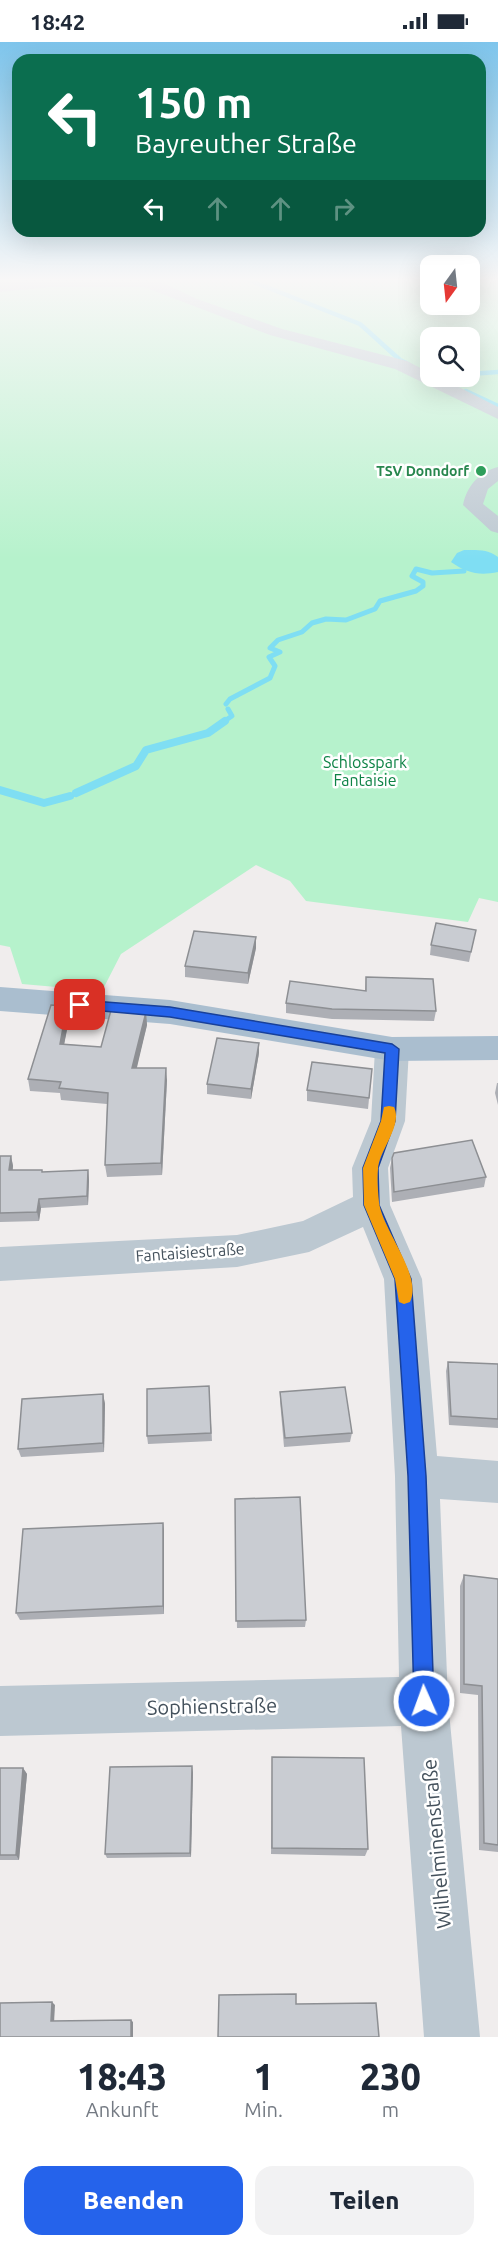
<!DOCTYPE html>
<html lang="de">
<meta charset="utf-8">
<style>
body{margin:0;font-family:Ubuntu,sans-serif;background:#f2f2f3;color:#1f2937;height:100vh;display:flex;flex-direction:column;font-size:22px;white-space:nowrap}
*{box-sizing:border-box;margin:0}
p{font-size:20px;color:#747a83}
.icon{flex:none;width:33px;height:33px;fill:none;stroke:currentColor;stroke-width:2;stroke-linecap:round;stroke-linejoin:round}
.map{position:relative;height:1995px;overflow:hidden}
.panel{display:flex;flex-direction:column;background:#fff;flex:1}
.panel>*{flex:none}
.hud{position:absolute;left:12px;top:12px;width:474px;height:183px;border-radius:18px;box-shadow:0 6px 24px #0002;background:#0b6e4f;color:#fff;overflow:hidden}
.needle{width:39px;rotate:195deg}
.fabs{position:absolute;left:420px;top:213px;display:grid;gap:12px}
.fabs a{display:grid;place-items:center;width:60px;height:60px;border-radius:12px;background:#fff;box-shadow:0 6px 24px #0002;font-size:30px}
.pin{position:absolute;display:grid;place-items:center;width:51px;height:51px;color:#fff;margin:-26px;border-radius:12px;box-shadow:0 3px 9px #0006}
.me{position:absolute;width:66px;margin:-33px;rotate:358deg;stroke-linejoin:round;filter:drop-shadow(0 0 4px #0008)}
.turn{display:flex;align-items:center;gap:21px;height:126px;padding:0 24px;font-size:27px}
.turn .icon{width:78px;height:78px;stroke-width:2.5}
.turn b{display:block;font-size:42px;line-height:51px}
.lanes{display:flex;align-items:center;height:57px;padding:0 24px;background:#0003;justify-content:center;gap:30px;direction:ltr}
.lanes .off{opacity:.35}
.eta{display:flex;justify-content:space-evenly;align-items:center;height:102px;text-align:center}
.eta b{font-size:36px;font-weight:800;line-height:42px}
.primary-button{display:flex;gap:12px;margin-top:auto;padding:12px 24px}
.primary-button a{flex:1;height:69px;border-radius:18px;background:#2563eb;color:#fff;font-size:24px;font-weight:800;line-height:69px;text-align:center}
.primary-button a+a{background:#f2f2f3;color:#1f2937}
.status{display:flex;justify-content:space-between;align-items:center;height:42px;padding:0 30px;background:#fff;direction:ltr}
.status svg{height:16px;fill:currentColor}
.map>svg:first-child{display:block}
.green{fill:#b6f2cc;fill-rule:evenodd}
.water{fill:#7fdef3}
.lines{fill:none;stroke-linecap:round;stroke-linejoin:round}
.stream-far2{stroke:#7fdef3;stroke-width:4.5}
.stream-far1{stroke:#7fdef3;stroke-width:5}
.stream{stroke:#7fdef3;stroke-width:8}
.minor{fill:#bcc8d1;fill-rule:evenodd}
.major{fill:#aabecf;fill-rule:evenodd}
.wall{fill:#adafb5}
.shaded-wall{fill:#8d8f93}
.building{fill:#c9ccd2;stroke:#8d8f93;stroke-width:1.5}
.route{fill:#2563eb;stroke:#184099;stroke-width:1.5}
.slow{fill:#f59e0b}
.leisure-dot{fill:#2e9e5b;stroke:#fff;stroke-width:2}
.labels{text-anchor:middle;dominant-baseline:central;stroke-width:5;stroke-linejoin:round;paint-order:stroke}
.far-leisure-label{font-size:14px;font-weight:bold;fill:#27864d;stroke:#fff;text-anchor:end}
.park-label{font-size:16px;fill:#0e8346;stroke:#fff}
.street-label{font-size:16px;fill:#44515c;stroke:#fff}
.near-street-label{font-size:20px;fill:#44515c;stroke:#fff}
</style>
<div class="status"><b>18:42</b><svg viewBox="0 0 49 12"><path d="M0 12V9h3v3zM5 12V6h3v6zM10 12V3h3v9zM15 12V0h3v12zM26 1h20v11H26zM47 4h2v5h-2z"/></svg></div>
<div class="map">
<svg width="498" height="1995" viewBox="0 0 498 1995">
<rect width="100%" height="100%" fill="#f0eded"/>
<path class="green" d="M 0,237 L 430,237 L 430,262 L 470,262 L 470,237 L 498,237 L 498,860 L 479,856 L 468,880 L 306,859 L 290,839 L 256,823 L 121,912 L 102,949 L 22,942 L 10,905 L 0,903 ZM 430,296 L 470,296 L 470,334 L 430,334 Z"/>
<path class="water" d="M 464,508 C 477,508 488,507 498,515 L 498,530 C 479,534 467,531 451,520 L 457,511 Z"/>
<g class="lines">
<g class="stream-far2">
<path d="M 246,237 L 360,282 L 400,318 L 408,322"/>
<path d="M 470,332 L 498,330"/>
<path d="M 466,349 L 498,364"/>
</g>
<g class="stream-far1">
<path d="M 226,662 L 230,657 L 270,636 L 275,624 L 269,615 L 280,610 L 270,606 L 278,598 L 302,590 L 312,581 L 326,577 L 346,578 L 375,567 L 380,559 L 416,549 L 423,544 L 423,540 L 412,534 L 416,527 L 432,531 L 464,529"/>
<path d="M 223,680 L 232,674 L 228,667"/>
</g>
<g class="stream">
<path d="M 0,748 L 44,761 L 70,754"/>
<path d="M 76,751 L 136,724 L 146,708 L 208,691 L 225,679"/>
</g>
<g class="minor">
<path d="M 39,237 L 148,237 L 161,240 L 197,257 L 282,287 L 407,319 L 430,331 L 430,334 L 437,334 L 498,365 L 498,377 L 395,327 L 270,293 L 144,245 L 50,245 L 0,250 L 0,240 Z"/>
<path d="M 498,425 L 498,439 L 488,447 L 483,462 L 498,474 L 498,491 L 491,489 L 463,463 C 467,444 479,430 498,425 Z"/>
<path d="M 392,995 L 404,998 L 409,1007 L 405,1079 L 388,1126 L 390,1163 L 422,1237 L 437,1414 L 498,1419 L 498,1461 L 440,1457 L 448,1659 L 480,1995 L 424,1995 L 401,1684 L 0,1694 L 0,1644 L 399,1635 L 395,1434 L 384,1237 L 363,1185 L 309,1210 L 237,1225 L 0,1239 L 0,1205 L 237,1193 L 303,1179 L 353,1155 L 352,1126 L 371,1079 L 375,1007 L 380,998 Z"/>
</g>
<path class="major" d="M 0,945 L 170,958 L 392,995 L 498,994 L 498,1018 L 392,1019 L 170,982 L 0,969 Z"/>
</g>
<g class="wall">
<path d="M 476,888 L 469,920 L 430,913 L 431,903 Z"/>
<path d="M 256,895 L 256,906 L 248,942 L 185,935 L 185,924 Z"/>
<path d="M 366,935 L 436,969 L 434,979 L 332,977 L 286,971 L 286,961 L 365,949 Z"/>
<path d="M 67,964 L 69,977 L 64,1002 L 101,1005 L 146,970 L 147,983 L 136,1026 L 167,1038 L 162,1133 L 107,1135 L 105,1123 L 107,1062 L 61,1058 L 60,1051 L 30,1049 L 28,1037 Z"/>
<path d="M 259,1011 L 251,1057 L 207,1052 L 207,1042 Z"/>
<path d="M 372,1027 L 368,1067 L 307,1059 L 307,1048 Z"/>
<path d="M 497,1041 L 498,1041 L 498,1063 L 495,1051 Z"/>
<path d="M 0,1114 L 11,1114 L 13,1124 L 13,1128 L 42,1130 L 88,1128 L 89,1138 L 88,1163 L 41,1166 L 39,1179 L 0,1180 Z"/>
<path d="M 392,1116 L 486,1135 L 484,1145 L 392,1160 L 390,1126 Z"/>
<path d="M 448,1320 L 498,1322 L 498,1386 L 449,1383 L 446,1329 Z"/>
<path d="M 209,1344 L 212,1399 L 148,1402 L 147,1394 Z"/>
<path d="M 280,1350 L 352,1391 L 350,1400 L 284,1405 L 280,1359 Z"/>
<path d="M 103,1352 L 105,1362 L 104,1410 L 21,1415 L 18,1407 Z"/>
<path d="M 235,1457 L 306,1578 L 305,1585 L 237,1586 Z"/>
<path d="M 163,1481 L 164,1489 L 164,1572 L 20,1578 L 16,1571 Z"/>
<path d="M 464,1533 L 498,1537 L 498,1810 L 479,1808 L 478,1653 L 460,1651 L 460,1544 Z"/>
<path d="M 272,1715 L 368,1807 L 365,1814 L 271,1812 Z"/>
<path d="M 0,1726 L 23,1726 L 27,1732 L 19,1818 L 0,1818 Z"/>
<path d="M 193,1730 L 191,1815 L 107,1816 L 105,1812 Z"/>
</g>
<g class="shaded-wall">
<path d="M 256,895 L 256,906 L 248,942 L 248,931 Z"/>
<path d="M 67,964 L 69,977 L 62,1014 L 60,1002 Z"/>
<path d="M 146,970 L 147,983 L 134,1038 L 132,1026 Z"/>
<path d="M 259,1001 L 259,1011 L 251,1057 L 251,1047 Z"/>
<path d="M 166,1026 L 167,1038 L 162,1133 L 161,1121 Z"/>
<path d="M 11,1114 L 13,1124 L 11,1137 L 9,1128 Z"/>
<path d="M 88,1128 L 89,1138 L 88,1163 L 87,1154 Z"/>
<path d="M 39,1157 L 41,1166 L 39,1179 L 37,1170 Z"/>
<path d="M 103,1352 L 105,1362 L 104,1410 L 103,1401 Z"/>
<path d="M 163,1481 L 164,1489 L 164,1572 L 163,1564 Z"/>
<path d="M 192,1724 L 193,1730 L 191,1815 L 190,1811 Z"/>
<path d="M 23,1726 L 27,1732 L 19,1818 L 16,1813 Z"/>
<path d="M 52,1960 L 55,1963 L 54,1981 L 51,1979 Z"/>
<path d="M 131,1978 L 133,1980 L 133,1995 L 131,1995 Z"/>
</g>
<g class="building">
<path d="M 436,881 L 476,888 L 471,910 L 431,903 Z"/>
<path d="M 194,889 L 256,895 L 248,931 L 185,924 Z"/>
<path d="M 366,935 L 433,937 L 436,969 L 332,967 L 286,961 L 290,939 L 366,949 Z"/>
<path d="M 51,963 L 67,964 L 60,1002 L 101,1005 L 111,968 L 146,970 L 132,1026 L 166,1026 L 161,1121 L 105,1123 L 108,1051 L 59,1046 L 61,1040 L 28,1037 Z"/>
<path d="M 217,996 L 259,1001 L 251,1047 L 207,1042 Z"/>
<path d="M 312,1020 L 372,1027 L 369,1056 L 307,1048 Z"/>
<path d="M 472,1098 L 486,1135 L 394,1150 L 392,1116 L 394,1111 Z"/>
<path d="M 0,1114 L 11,1114 L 9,1128 L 42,1128 L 42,1130 L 88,1128 L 87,1154 L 39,1157 L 37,1170 L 0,1171 Z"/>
<path d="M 448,1320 L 498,1322 L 498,1377 L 451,1374 Z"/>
<path d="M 209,1344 L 211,1391 L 147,1394 L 147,1347 Z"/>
<path d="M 345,1345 L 352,1391 L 285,1396 L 280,1350 Z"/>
<path d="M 103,1352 L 103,1401 L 18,1407 L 22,1357 Z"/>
<path d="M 300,1455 L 306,1578 L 236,1579 L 235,1457 Z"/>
<path d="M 163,1481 L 163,1564 L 16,1571 L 23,1487 Z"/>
<path d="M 464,1533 L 498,1537 L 498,1803 L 484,1801 L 482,1644 L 464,1642 Z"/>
<path d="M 272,1715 L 364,1716 L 368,1807 L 272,1806 Z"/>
<path d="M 192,1724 L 190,1811 L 105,1812 L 110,1725 Z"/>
<path d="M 0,1726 L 23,1726 L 16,1813 L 0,1813 Z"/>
<path d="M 296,1952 L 296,1962 L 376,1961 L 379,1995 L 218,1995 L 219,1953 Z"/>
<path d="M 52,1960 L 51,1979 L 131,1978 L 131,1995 L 0,1995 L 0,1961 Z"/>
</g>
<linearGradient id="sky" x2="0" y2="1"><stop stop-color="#7ec5ec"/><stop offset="0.46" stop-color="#f8f7f7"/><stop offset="1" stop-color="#f8f7f7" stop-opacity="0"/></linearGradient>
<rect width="498" height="517" fill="url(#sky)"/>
<path class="route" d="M 80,958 L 170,965 L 392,1002 L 399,1007 L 395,1079 L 378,1126 L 379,1163 L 411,1237 L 426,1434 L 434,1659 L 431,1666 L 424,1669 L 417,1666 L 414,1659 L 408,1434 L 395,1237 L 364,1163 L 363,1126 L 381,1079 L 385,1011 L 170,975 L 80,967 L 74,963 Z"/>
<path class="slow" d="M 389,1064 L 394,1065 C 403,1084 379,1108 378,1127 C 377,1137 378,1150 379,1160 C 382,1188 423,1233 410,1260 L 404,1262 L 399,1260 L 395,1237 L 364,1163 L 363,1126 L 381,1079 L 384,1065 Z"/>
<circle class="leisure-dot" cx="481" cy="429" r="6"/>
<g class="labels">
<g class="far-leisure-label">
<text x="469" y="429">TSV Donndorf</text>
</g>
<g class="park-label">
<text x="365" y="720">Schlosspark<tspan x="365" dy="18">Fantaisie</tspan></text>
</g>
<g class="street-label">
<text transform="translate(190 1210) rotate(-4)">Fantaisiestraße</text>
</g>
<g class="near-street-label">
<text transform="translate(212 1664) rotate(-1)">Sophienstraße</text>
<text transform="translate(436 1802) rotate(-95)">Wilhelminenstraße</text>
</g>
</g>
</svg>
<div class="fabs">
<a><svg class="needle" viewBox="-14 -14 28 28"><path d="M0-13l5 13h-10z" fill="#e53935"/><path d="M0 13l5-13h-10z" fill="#747a83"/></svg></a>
<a><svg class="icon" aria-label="search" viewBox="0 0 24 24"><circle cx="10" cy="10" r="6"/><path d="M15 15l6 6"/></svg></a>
</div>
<div class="pin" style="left:80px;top:963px;background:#d93025"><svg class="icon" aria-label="arrive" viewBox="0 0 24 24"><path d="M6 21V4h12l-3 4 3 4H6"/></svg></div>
<svg class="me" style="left:424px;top:1659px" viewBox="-20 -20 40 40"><circle r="17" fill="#2563eb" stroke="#fff" stroke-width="3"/><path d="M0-11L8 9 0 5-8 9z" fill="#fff"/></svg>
<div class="hud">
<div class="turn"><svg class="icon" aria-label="left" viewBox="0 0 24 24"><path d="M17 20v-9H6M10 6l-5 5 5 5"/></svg><div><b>150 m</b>Bayreuther Straße</div></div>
<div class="lanes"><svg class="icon" aria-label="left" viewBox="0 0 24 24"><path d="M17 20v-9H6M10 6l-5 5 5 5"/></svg><svg class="icon off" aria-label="ahead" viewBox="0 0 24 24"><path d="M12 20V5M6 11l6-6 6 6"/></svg><svg class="icon off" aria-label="ahead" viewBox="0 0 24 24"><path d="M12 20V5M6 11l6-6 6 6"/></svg><svg class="icon off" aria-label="right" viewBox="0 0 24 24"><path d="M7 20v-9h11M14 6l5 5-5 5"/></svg></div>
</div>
</div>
<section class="panel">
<div class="eta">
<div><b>18:43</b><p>Ankunft</p></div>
<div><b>1</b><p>Min.</p></div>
<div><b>230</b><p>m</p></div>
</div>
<div class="primary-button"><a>Beenden</a><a>Teilen</a></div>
</section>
